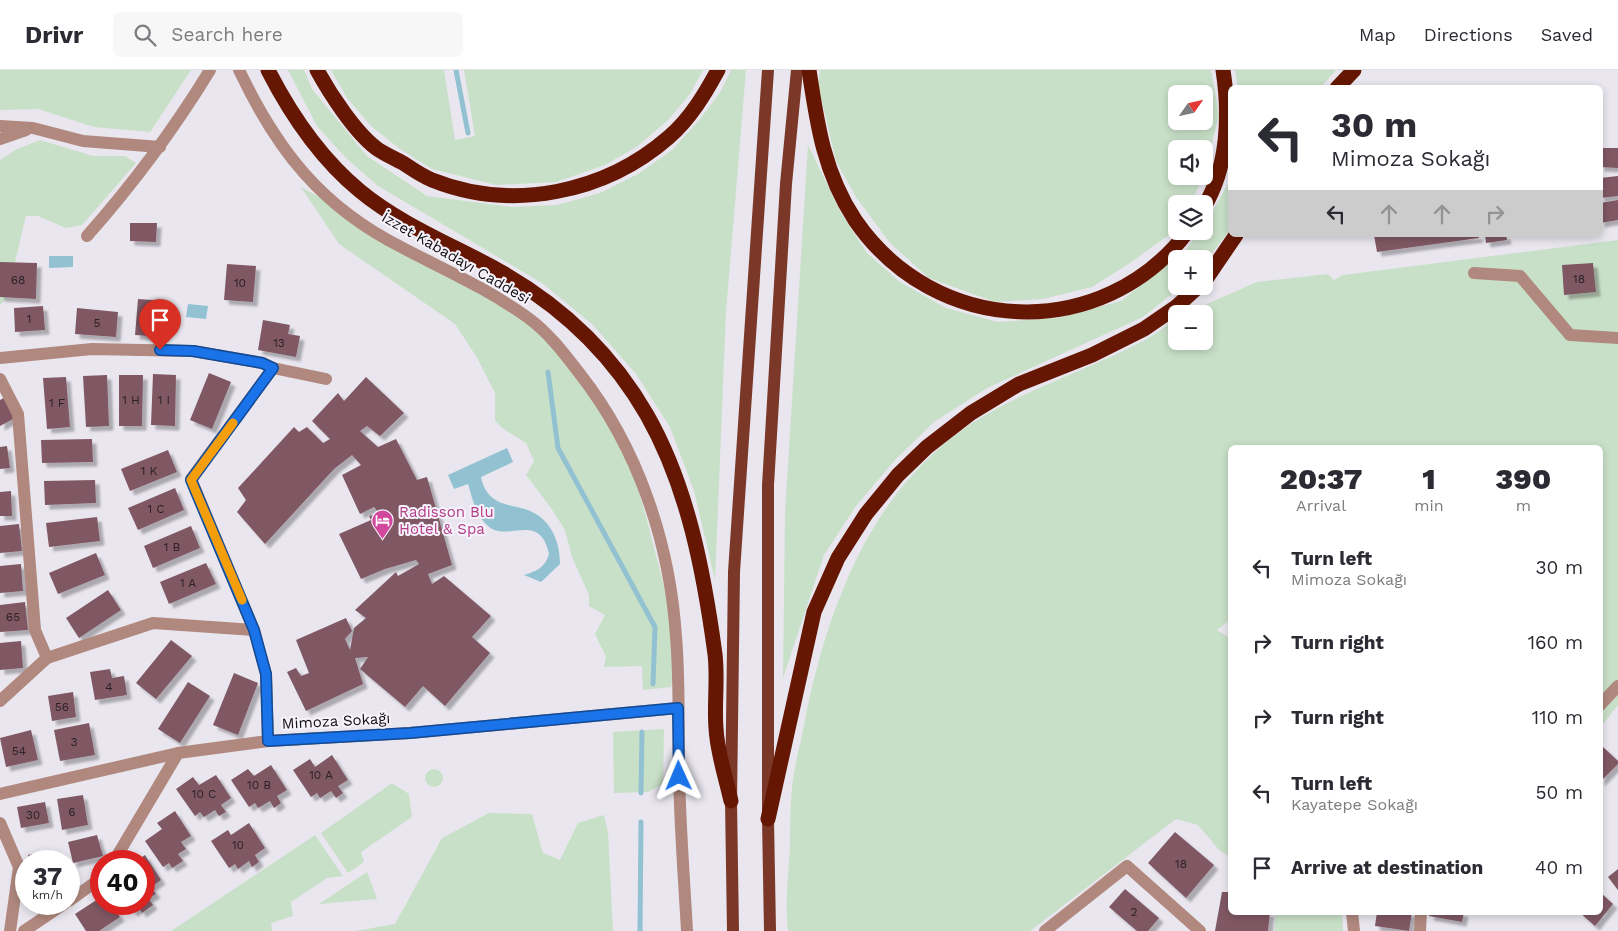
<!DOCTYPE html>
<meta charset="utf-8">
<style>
body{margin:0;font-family:"Work Sans",sans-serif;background:#f7f7f7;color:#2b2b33;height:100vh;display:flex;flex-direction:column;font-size:19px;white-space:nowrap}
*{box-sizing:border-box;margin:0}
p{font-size:16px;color:#7c7c81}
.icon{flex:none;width:28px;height:28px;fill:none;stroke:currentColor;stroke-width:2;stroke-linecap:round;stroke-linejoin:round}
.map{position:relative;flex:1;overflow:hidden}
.panel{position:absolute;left:1228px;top:375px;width:375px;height:470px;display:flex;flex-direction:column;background:#fff;border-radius:8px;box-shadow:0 2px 8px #0003}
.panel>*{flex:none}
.hud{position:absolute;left:1228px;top:15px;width:375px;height:152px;border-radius:8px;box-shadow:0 2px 8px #0003;background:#fff;color:#2b2b33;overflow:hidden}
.needle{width:32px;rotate:56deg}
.controls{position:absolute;left:1168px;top:15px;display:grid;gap:10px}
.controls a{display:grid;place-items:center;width:45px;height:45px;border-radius:8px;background:#fff;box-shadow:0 2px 8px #0003;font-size:25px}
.speed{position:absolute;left:15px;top:780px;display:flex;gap:10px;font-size:25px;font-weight:700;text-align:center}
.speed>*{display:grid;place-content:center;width:65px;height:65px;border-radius:50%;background:#fff;box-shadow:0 2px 8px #0003;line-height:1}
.speed small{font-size:12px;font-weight:400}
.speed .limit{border:8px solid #d22;background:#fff;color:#111}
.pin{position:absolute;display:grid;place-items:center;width:42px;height:42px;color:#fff;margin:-51px -21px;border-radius:50% 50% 50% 0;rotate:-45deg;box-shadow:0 0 5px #0007}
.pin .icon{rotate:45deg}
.me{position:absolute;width:55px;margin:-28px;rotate:359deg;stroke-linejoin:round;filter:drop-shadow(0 0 4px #0008)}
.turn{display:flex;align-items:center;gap:18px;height:105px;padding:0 20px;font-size:22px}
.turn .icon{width:65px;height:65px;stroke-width:2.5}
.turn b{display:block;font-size:35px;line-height:42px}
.lanes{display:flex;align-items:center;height:48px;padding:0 20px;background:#0003;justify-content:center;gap:25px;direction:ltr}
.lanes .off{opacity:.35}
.eta{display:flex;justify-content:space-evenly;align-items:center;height:85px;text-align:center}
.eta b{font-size:30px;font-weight:800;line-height:35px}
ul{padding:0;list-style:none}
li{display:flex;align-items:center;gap:15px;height:75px;padding:0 20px}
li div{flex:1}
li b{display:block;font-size:19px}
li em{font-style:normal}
header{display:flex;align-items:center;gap:30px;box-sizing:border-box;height:70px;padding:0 25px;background:#fff;border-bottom:1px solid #e1e1e2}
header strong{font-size:24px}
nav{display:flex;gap:28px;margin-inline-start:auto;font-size:18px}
.search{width:350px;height:45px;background:#f7f7f7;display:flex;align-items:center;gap:12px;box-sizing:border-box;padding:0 18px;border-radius:8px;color:#7c7c81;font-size:19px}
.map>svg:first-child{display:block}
.green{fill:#c9e0c8;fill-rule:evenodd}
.water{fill:#92c2d1}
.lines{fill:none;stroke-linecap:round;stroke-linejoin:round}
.stream{stroke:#92c2d1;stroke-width:5}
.building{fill:#7f5864;filter:url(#shadow)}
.minor{stroke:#b0887e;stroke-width:12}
.major{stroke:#7b3828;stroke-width:12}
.highway{stroke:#651703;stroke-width:15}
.route-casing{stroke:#114b97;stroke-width:12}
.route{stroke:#1a73e8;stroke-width:9}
.slow{stroke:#f59e0b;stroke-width:9}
.labels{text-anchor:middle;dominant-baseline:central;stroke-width:4;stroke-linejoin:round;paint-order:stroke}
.number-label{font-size:12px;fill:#2c2126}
.street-label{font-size:15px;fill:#100f11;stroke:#f7f3fc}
.hotel-label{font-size:15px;fill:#b23c85;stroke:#f7f3fc;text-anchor:start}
</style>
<header>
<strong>Drivr</strong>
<div class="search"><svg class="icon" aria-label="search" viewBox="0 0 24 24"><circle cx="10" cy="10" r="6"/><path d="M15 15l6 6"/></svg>Search here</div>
<nav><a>Map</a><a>Directions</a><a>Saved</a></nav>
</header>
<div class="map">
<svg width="1618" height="861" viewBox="0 0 1618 861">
<defs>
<filter id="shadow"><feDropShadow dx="4.5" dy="4.5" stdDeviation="1" flood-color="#0004"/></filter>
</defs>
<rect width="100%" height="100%" fill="#e9e6ef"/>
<g class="green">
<path d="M 0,0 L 191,0 L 150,62 L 94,57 L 38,39 L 0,40 Z"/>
<path d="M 288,0 L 304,0 L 312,19 L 367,86 L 427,126 L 511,137 L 557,135 L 600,123 L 638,104 L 672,80 L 700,49 L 721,21 L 731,0 L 746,0 L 726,242 L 715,510 L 694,421 L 670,357 L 636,304 L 593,255 L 542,213 L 378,116 L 346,88 L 317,56 Z"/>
<path d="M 331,0 L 444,0 L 455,70 L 475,66 L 464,0 L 703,0 L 690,24 L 668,50 L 638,76 L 605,95 L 556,112 L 496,115 L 432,99 L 400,79 L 371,56 L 347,28 Z"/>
<path d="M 820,0 L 1211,0 L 1219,45 L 1204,105 L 1204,79 L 1176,79 L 1176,106 L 1203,106 L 1191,134 L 1176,134 L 1176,160 L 1127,195 L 1092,217 L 1043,229 L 995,232 L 929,208 L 890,173 L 856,127 L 836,91 L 818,15 ZM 1176,24 L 1204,24 L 1204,51 L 1176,51 Z"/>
<path d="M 1235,0 L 1336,0 L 1321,17 L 1238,18 Z"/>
<path d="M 40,70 L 93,86 L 125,86 L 136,93 L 82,155 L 66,158 L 38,146 L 26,146 L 6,229 L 0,235 L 0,90 L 17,79 Z"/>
<path d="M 808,75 L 841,143 L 867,183 L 900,212 L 946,238 L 998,252 L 1058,248 L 1121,231 L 1185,181 L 1200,161 L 1204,161 L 1204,157 L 1230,110 L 1230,159 L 1204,194 L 1204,189 L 1176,189 L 1176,216 L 1182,216 L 1143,247 L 987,318 L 934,352 L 895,390 L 856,436 L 824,485 L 783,608 L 785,443 Z"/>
<path d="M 301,117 L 485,220 L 541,257 L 587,313 L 626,382 L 643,435 L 665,520 L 677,590 L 671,617 L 643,620 L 642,596 L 604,597 L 606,587 L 595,564 L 605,545 L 589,536 L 589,525 L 572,487 L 565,460 L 551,438 L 526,405 L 534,391 L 526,373 L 502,358 L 495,350 L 495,323 L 476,286 L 455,254 L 339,174 Z"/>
<path d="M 1618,170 L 1618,635 L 1600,658 L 1600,378 L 1230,378 L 1230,550 L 1217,560 L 1230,568 L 1230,787 L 1220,781 L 1198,755 L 1176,749 L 1030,861 L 788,861 C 785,834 788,805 790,778 C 790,758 790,738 792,718 C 794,697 800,676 804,655 C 826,542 868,424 968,356 C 1022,320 1086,301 1143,271 C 1155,265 1165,256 1176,249 L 1176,271 L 1204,271 L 1204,244 L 1184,244 L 1257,212 L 1328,204 L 1334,210 L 1343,205 Z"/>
<path d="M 664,659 L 663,714 L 648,722 L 614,723 L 613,662 Z"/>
<circle cx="434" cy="708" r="9"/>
<path d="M 392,713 L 409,724 L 412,747 L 361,782 L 364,792 L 348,803 L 321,763 Z"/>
<path d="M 489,743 L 532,744 L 543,783 L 560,790 L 578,753 L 604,745 L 608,762 L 613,861 L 355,861 L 395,854 L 442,768 Z"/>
<path d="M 315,765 L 343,806 L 327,808 L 291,832 L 293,846 L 271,853 L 272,861 L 171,861 Z"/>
<path d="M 367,802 L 377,829 L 319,834 Z"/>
<path d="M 1275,843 L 1342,843 L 1343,861 L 1275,861 Z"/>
</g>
<g class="water">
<path d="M 49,186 L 73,186 L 73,197 L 49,198 Z"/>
<path d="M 188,234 L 208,236 L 206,249 L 186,247 Z"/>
<path d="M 507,378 L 513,392 L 481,407 C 482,412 484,418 487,422 C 496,435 512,435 525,439 C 550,447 560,470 560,494 L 541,512 L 524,505 C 538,501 545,497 549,484 C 539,438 505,477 485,453 C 475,443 472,427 468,414 L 454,419 L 448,405 Z"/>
</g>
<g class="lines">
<g class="stream">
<path d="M 456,0 L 468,63"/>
<path d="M 548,302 L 558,378 L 655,557 L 653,614"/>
<path d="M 641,723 L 642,662"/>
<path d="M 640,861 L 641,752"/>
</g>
</g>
<g class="building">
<path d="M 1600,78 L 1618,78 L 1618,98 L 1600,97 Z"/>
<path d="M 1618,106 L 1618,126 L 1600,128 L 1600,108 Z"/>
<path d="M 1618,130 L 1618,150 L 1600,153 L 1600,133 Z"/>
<path d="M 130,153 L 157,153 L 156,172 L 130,171 Z"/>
<path d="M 1374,165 L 1478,165 L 1479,168 L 1377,182 Z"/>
<path d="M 1485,165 L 1506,165 L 1507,170 L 1486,173 Z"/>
<path d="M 0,192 L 37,193 L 36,229 L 0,227 Z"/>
<path d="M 1593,193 L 1596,222 L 1564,225 L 1562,195 Z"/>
<path d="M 227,194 L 256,196 L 253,232 L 224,230 Z"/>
<path d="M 138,229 L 167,231 L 164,267 L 135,265 Z"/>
<path d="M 43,236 L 45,260 L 15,262 L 14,238 Z"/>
<path d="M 77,238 L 118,242 L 116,267 L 75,264 Z"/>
<path d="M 263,250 L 290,255 L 288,264 L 300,266 L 296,287 L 258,280 Z"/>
<path d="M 209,303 L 231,312 L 212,359 L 190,350 Z"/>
<path d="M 153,304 L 176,305 L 175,356 L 151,355 Z"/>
<path d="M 107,305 L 109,356 L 86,357 L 83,306 Z"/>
<path d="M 119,305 L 143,305 L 142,356 L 119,356 Z"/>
<path d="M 66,307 L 70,357 L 47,359 L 43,308 Z"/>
<path d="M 366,307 L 404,343 L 380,366 L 367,356 L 360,361 L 378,377 L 396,369 L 417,410 L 427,407 L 452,495 L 428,504 L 432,514 L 444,506 L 491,546 L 472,567 L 490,583 L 445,636 L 423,616 L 405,637 L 360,599 L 368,587 L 355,588 L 363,614 L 306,641 L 287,602 L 296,598 L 301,606 L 309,603 L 296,570 L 346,548 L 352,561 L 345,569 L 350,580 L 354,558 L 366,548 L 355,540 L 396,502 L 398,506 L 419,494 L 416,490 L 385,499 L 361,509 L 339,464 L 371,450 L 369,446 L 379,443 L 374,437 L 360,444 L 342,405 L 361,395 L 352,385 L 334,399 L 265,474 L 237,442 L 246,430 L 238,418 L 294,357 L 299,362 L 307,357 L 323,373 L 330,369 L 312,351 L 338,323 L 344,331 Z"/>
<path d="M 4,328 L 15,348 L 0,356 L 0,330 Z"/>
<path d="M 92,369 L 93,392 L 42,393 L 41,370 Z"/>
<path d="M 7,376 L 10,398 L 0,399 L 0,377 Z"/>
<path d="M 168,380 L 177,402 L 130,421 L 121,399 Z"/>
<path d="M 95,410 L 96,433 L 45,435 L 44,411 Z"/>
<path d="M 175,418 L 184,440 L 138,460 L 128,438 Z"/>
<path d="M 11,421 L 12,446 L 0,446 L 0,422 Z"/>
<path d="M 97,447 L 100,471 L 49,477 L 46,453 Z"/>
<path d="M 19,454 L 22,481 L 0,483 L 0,456 Z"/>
<path d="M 191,456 L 200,478 L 153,498 L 144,476 Z"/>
<path d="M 96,483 L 105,505 L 58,524 L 49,503 Z"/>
<path d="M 206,493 L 216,514 L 169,534 L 160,512 Z"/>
<path d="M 21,494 L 23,521 L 0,523 L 0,496 Z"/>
<path d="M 108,520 L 121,540 L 79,568 L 66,548 Z"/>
<path d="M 25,532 L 28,560 L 0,562 L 0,535 Z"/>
<path d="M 171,570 L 192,586 L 156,629 L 136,613 Z"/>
<path d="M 21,571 L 23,598 L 0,600 L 0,573 Z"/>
<path d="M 110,599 L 112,608 L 124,606 L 127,625 L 95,630 L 90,602 Z"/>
<path d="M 234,603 L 258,613 L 238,665 L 213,655 Z"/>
<path d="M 188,612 L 210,626 L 180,673 L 158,659 Z"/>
<path d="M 73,622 L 76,647 L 52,651 L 48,626 Z"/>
<path d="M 89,653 L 95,685 L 60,691 L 54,660 Z"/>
<path d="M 31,660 L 38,690 L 6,697 L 0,668 Z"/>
<path d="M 1602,676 L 1618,691 L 1618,694 L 1600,712 L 1600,678 Z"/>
<path d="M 332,685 L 348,710 L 338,716 L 343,723 L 336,728 L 331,721 L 320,728 L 317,723 L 311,727 L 293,700 L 310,689 L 315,697 Z"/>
<path d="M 271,695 L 287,720 L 277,726 L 281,733 L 274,738 L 270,731 L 258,738 L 255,733 L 249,737 L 231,710 L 248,699 L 254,706 Z"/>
<path d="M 216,705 L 231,728 L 221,735 L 226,742 L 219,746 L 215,740 L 204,747 L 200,742 L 195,746 L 176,719 L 193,707 L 199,715 Z"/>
<path d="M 83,725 L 88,755 L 62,760 L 57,729 Z"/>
<path d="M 45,732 L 49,753 L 21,758 L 17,737 Z"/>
<path d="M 175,741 L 191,766 L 181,772 L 186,779 L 178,784 L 183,791 L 172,798 L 169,793 L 163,797 L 145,771 L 162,759 L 157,753 Z"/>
<path d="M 249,753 L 265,778 L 255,785 L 259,792 L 252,797 L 249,791 L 238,799 L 235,794 L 229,798 L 211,771 L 228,760 L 231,765 Z"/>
<path d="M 1175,762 L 1214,795 L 1186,828 L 1148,793 Z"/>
<path d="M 97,765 L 103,786 L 73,793 L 68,772 Z"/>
<path d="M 50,780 L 53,791 L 29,791 L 28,785 Z"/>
<path d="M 145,785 L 161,810 L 151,817 L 156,824 L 148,828 L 153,835 L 142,843 L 139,838 L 133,842 L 128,834 L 144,834 L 144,791 L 136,791 Z"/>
<path d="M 1618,799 L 1618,820 L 1608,807 Z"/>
<path d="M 1125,819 L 1159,848 L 1148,861 L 1137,861 L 1109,837 Z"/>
<path d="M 1222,822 L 1230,822 L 1230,842 L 1270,842 L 1268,861 L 1215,861 Z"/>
<path d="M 1600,822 L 1613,834 L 1595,856 L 1579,842 L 1600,842 Z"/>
<path d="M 101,827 L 101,834 L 111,834 L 120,847 L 99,861 L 86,861 L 75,844 Z"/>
<path d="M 1377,842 L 1412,842 L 1409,861 L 1375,856 Z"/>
<path d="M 1430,842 L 1464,842 L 1462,852 L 1429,846 Z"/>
</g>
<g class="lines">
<g class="minor">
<path d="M 239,0 C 277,80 321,137 403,178 C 445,200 488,219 527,247 C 548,262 564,283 580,304 C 638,378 670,473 676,567 C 680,612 678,658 679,703 C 680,756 684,808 687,861"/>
<path d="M 0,56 L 33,58 L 83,71 L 160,77"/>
<path d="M 0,69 L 26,60"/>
<path d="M 87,166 C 133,114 174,59 210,0"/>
<path d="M 1474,203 L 1520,206 L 1570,265 L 1618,268"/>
<path d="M 0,288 L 92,279 L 193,281 L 263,293 L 273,298 L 326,309"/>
<path d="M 0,309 L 18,344 L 35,560 L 47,588 L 0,631"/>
<path d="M 47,588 L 153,553 L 254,560"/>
<path d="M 1600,635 L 1618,616"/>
<path d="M 268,671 L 266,604 L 254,560 L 191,409 L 273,298"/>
<path d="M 0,724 L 178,683 L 268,671 L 410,663 L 678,638"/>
<path d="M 0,753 L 19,797 L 10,861"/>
<path d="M 114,791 L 178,683"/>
<path d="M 69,831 L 101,808"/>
<path d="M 1352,842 L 1354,861"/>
<path d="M 24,861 L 64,834"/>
<path d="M 1045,861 L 1127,796 L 1200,861"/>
<path d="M 1420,861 L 1421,842"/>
</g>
<g class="major">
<path d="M 733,861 L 731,731 L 734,502 L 768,0"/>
<path d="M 770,861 L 768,749 L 768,415 L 786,114 L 797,0"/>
</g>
<g class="highway">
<path d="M 268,0 C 291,45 320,88 360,121 C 400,154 450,174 496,199 C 559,234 611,282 647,345 C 688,417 704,503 715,584 C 718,609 714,634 716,658 C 717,682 726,708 731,731"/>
<path d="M 317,0 C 330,24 355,62 376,78 C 384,84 394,88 403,93 C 412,99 422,106 432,110 C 512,142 605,123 669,67 C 690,49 705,24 718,0"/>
<path d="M 809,0 C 817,54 824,103 855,150 C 935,267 1102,274 1188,161"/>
<path d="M 1337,18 L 1354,0"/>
<path d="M 1204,137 C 1228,97 1230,45 1223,0"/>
<path d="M 1204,212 L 1236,165"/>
<path d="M 768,749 L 814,542 L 838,488 L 866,444 L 898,405 L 927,377 L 971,343 L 1019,314 L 1092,285 L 1144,259 L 1176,237 L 1199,216"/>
</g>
</g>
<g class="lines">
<defs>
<path id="route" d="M 160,280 L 193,281 L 262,293 L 273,298 L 191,410 L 254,560 L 266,604 L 268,671 L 410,663 L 678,638 L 679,706"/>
</defs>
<use href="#route" class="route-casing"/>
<use href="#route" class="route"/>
<path class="slow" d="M 233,353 L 191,410 L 242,530"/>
</g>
<defs>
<symbol id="hotel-pin" viewBox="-11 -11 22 30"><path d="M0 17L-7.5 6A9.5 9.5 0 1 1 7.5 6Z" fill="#d1479c" stroke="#f7f3fc"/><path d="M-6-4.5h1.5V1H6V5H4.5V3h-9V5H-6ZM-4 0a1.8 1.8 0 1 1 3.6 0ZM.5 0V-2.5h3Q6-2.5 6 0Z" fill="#fff"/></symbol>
</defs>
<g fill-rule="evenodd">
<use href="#hotel-pin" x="370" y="438" width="25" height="34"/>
</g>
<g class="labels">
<g class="number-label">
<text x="1579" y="209">18</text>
<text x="18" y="210">68</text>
<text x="240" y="213">10</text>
<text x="29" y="249">1</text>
<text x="97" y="253">5</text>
<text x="279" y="273">13</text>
<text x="131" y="330">1 H</text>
<text x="164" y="330">1 I</text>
<text x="57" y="333">1 F</text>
<text x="149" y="401">1 K</text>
<text x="156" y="439">1 C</text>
<text x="172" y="477">1 B</text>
<text x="188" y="513">1 A</text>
<text x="13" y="547">65</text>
<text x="109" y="617">4</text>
<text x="62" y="637">56</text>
<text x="74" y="672">3</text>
<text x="19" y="681">54</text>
<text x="321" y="705">10 A</text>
<text x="259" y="715">10 B</text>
<text x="204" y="724">10 C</text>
<text x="72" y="742">6</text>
<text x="33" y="745">30</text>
<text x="238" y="775">10</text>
<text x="1181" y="794">18</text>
<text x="1134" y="842">2</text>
</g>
<g class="street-label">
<text transform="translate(456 188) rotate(30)">İzzet Kabadayı Caddesi</text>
<text transform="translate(336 651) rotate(-3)">Mimoza Sokağı</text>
</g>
<g class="hotel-label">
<text x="399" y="442">Radisson Blu<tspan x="399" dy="17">Hotel &amp; Spa</tspan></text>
</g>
</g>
</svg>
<div class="controls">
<a><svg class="needle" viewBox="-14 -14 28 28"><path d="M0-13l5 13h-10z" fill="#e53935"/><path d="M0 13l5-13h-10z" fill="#7c7c81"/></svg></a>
<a><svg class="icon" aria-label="sound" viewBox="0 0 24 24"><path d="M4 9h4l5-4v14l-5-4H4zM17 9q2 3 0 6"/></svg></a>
<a><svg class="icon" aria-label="layers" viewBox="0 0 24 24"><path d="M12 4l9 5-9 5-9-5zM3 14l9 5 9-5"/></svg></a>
<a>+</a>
<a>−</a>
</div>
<div class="speed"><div>37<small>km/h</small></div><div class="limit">40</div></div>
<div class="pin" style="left:160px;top:280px;background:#d93025"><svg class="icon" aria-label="arrive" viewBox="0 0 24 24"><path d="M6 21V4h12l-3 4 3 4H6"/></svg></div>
<svg class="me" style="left:679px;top:706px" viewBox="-20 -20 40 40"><path d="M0-17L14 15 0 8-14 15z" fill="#1a73e8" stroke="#fff" stroke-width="4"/></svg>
<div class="hud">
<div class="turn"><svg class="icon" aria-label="left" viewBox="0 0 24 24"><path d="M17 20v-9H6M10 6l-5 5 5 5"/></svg><div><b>30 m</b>Mimoza Sokağı</div></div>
<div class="lanes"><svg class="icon" aria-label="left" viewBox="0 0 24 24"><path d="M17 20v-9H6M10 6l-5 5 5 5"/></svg><svg class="icon off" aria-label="ahead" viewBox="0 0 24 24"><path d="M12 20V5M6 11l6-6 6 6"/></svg><svg class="icon off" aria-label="ahead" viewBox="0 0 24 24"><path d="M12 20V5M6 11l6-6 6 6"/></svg><svg class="icon off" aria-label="right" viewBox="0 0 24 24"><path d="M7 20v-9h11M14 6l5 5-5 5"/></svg></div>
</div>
<section class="panel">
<div class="eta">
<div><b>20:37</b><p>Arrival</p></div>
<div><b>1</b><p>min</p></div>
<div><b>390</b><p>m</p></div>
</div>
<ul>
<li><svg class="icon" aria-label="left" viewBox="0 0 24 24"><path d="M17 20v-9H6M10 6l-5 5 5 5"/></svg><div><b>Turn left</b><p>Mimoza Sokağı</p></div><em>30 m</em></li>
<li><svg class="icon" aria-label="right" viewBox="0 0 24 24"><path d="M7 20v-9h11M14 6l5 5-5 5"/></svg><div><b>Turn right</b></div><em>160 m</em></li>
<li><svg class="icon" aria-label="right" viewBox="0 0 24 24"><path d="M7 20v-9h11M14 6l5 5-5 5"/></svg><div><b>Turn right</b></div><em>110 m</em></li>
<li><svg class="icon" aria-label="left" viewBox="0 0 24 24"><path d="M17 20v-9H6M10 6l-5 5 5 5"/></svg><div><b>Turn left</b><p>Kayatepe Sokağı</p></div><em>50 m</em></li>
<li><svg class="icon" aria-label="arrive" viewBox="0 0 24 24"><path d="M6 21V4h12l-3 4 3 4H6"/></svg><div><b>Arrive at destination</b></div><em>40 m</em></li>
</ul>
</section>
</div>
